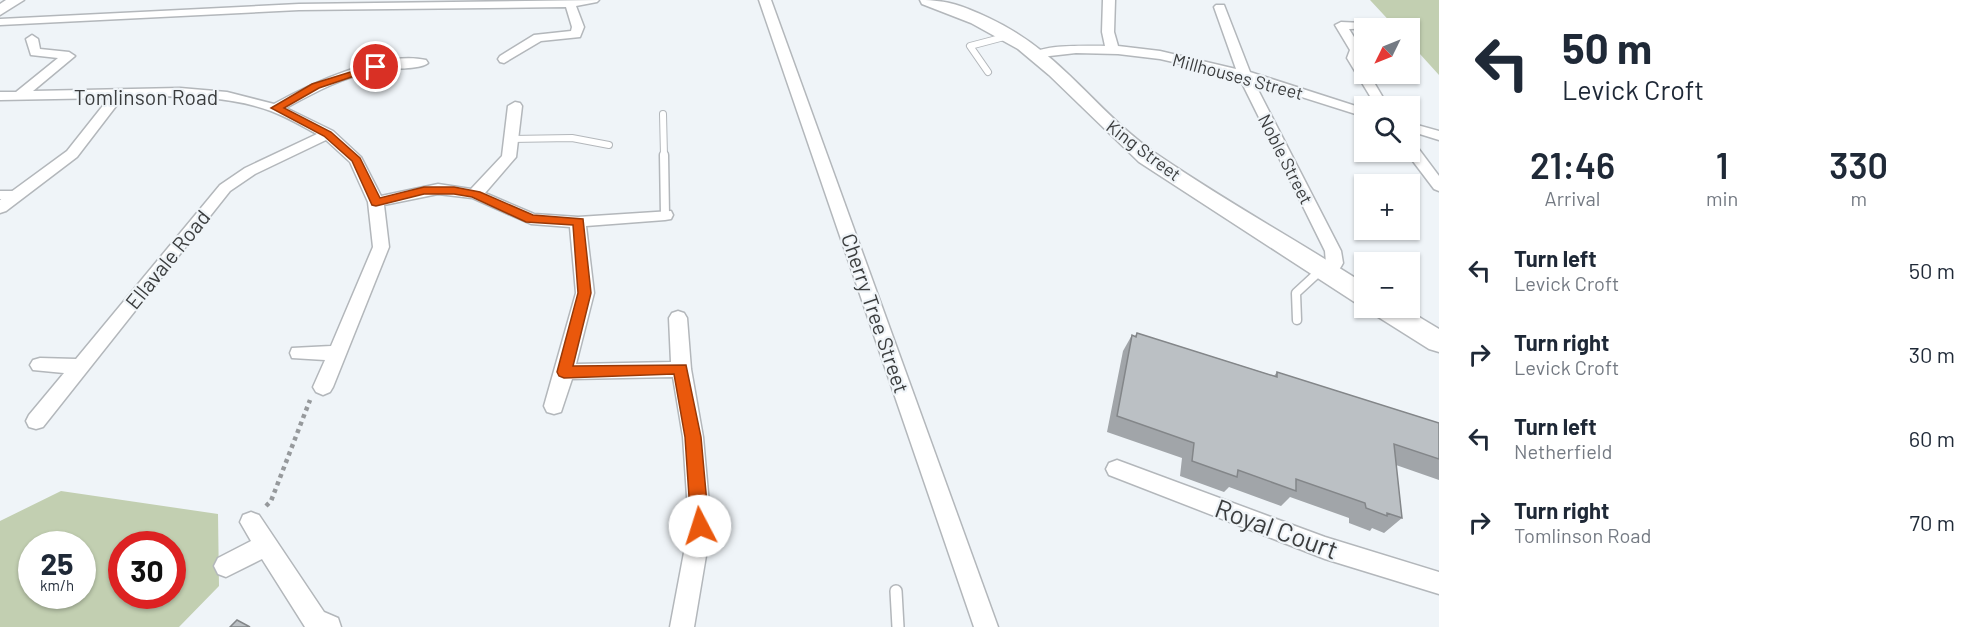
<!DOCTYPE html>
<meta charset="utf-8">
<style>
body{margin:0;font-family:Barlow,sans-serif;background:#f2f2f3;color:#1f2937;height:100vh;display:flex;flex-direction:column;font-size:22px;white-space:nowrap}
*{box-sizing:border-box;margin:0}
p{font-size:20px;color:#747a83}
.icon{flex:none;width:33px;height:33px;fill:none;stroke:currentColor;stroke-width:2;stroke-linecap:round;stroke-linejoin:round}
.map{position:relative;flex:1;overflow:hidden}
.sheet{display:flex;flex-direction:column;background:#fff;width:540px}
.sheet>*{flex:none}
.hud{background:#fff;color:#1f2937;overflow:hidden}
.needle{width:39px;rotate:227deg}
.buttons{position:absolute;left:1354px;top:18px;display:grid;gap:12px}
.buttons a{display:grid;place-items:center;width:66px;height:66px;border-radius:0px;background:#fff;box-shadow:0 2px 4px #0004;font-size:30px}
.speed{position:absolute;left:18px;top:531px;display:flex;gap:12px;font-size:30px;font-weight:700;text-align:center}
.speed>*{display:grid;place-content:center;width:78px;height:78px;border-radius:50%;background:#fff;box-shadow:0 2px 4px #0004;line-height:1}
.speed small{font-size:15px;font-weight:400}
.speed .limit{border:9px solid #d22;background:#fff;color:#111}
.pin{position:absolute;display:grid;place-items:center;width:51px;height:51px;color:#fff;margin:-26px;border:3px solid #fff;border-radius:50%;box-shadow:0 2px 6px #0007}
.me{position:absolute;width:66px;margin:-33px;rotate:355deg;stroke-linejoin:round;filter:drop-shadow(0 0 4px #0008)}
.turn{display:flex;align-items:center;gap:21px;height:126px;padding:0 24px;font-size:27px}
.turn .icon{width:78px;height:78px;stroke-width:2.5}
.turn b{display:block;font-size:42px;line-height:51px}
.eta{display:flex;justify-content:space-evenly;align-items:center;height:102px;text-align:center}
.eta b{font-size:36px;font-weight:600;line-height:42px}
ul{padding:0;list-style:none}
li{display:flex;align-items:center;gap:18px;height:84px;padding:0 24px}
li div{flex:1}
li b{display:block;font-size:22px}
li em{font-style:normal}
main{display:flex;flex:1;min-height:0}
.map>svg:first-child{display:block}
.green{fill:#c2cfb1;fill-rule:evenodd}
.lines{fill:none;stroke-linecap:round;stroke-linejoin:round}
.service-far2-casing{stroke:#b3b7bb;stroke-width:8}
.service-far1-casing{stroke:#b3b7bb;stroke-width:11}
.service-casing{stroke:#b3b7bb;stroke-width:14}
.minor-casing{stroke:#b3b7bb;stroke-width:3}
.tertiary-casing{stroke:#b3b7bb;stroke-width:3}
.secondary-casing{stroke:#b3b7bb;stroke-width:3}
.path{stroke:#96999c;stroke-width:4.5;stroke-dasharray:4 4;stroke-linecap:butt}
.service-far2{stroke:#fff;stroke-width:6}
.service-far1{stroke:#fff;stroke-width:8}
.service{stroke:#fff;stroke-width:11}
.minor{fill:#fff;fill-rule:evenodd}
.tertiary{fill:#fff;fill-rule:evenodd}
.secondary{fill:#fff;fill-rule:evenodd}
.wall{fill:#a1a5a9}
.building{fill:#bbc0c4;stroke:#838689;stroke-width:1.5}
.route{fill:#ea580c;stroke:#983908;stroke-width:1.5}
.labels{text-anchor:middle;dominant-baseline:central;stroke-width:4.5;stroke-linejoin:round;paint-order:stroke}
.far-street-label{font-size:18px;fill:#3b3d3e;stroke:#eff4f8}
.street-label{font-size:21px;fill:#3b3d3e;stroke:#eff4f8}
.near-street-label{font-size:26px;fill:#3b3d3e;stroke:#eff4f8}
</style>
<main>
<div class="map">
<svg width="1439" height="627" viewBox="0 0 1439 627">
<rect width="100%" height="100%" fill="#eff4f8"/>
<g class="green">
<path d="M 1370,0 L 1439,0 L 1439,75 L 1410,43 L 1410,28 L 1396,28 Z"/>
<path d="M 61,491 L 218,514 L 219,586 L 179,627 L 0,627 L 0,521 ZM 32,544 L 82,544 L 82,596 L 32,596 ZM 122,544 L 172,544 L 172,596 L 122,596 Z"/>
</g>
<g class="lines">
<defs>
<g id="service-far2">
<path d="M 988,72 L 970,46 L 1008,36"/>
<path d="M 663,114 L 664,156"/>
<path d="M 511,139 L 572,138 L 609,145"/>
</g>
<g id="service-far1">
<path d="M 664,155 L 665,215"/>
<path d="M 0,195 L 17,195"/>
<path d="M 1297,320 L 1296,293 L 1322,269"/>
</g>
<path id="service" d="M 896,591 L 898,627"/>
<g id="minor">
<path d="M 599,0 L 597,2 L 576,6 L 584,27 L 580,37 L 541,41 L 504,63 L 500,62 L 498,59 L 500,56 L 534,35 L 571,31 L 572,27 L 566,7 L 299,10 L 0,25 L 0,19 L 299,4 Z"/>
<path d="M 759,0 L 771,0 L 998,627 L 974,627 Z"/>
<path d="M 1103,0 L 1115,0 L 1114,32 L 1118,46 L 1160,51 L 1236,69 L 1214,7 L 1216,5 L 1224,5 L 1250,72 L 1365,109 L 1365,117 L 1254,82 L 1341,251 L 1343,263 C 1338,273 1331,279 1320,276 L 1317,272 L 1326,263 L 1325,251 L 1239,77 L 1160,59 L 1118,54 L 1076,53 L 1032,58 L 1030,55 C 1042,44 1088,46 1105,46 L 1102,32 Z"/>
<path d="M 1341,22 L 1387,24 L 1393,28 L 1349,29 L 1362,50 L 1359,58 L 1365,67 L 1365,74 L 1369,74 L 1388,106 L 1376,106 L 1347,58 L 1350,50 L 1335,25 Z"/>
<path d="M 32,35 L 38,39 L 40,49 L 69,52 L 75,56 L 33,91 L 180,88 L 227,92 L 274,104 C 312,83 383,50 426,60 L 428,63 C 420,70 390,68 378,70 C 345,76 315,92 286,108 L 333,131 L 361,157 L 381,196 L 438,184 L 471,189 L 502,156 L 508,106 L 515,102 L 520,103 L 522,106 L 516,157 L 485,193 L 534,214 L 578,217 L 671,211 L 673,215 L 671,219 L 665,220 L 586,226 L 594,293 L 576,364 L 671,362 L 669,318 L 672,313 L 678,311 L 684,313 L 687,318 L 691,369 L 703,437 L 711,526 L 694,627 L 670,627 L 689,526 L 683,437 L 673,377 L 572,379 L 561,412 L 554,414 L 547,412 L 544,406 L 576,293 L 570,227 L 531,224 L 472,198 L 438,194 L 384,205 L 389,247 L 333,387 L 330,392 L 323,395 L 316,392 L 313,387 L 325,360 L 292,358 L 290,353 L 292,348 L 331,346 L 373,247 L 368,202 L 350,162 L 326,140 L 255,174 L 230,191 L 43,427 L 36,429 L 29,427 L 26,421 L 29,415 L 64,373 L 33,370 L 30,365 L 33,360 L 40,358 L 76,359 L 220,185 L 245,168 L 317,134 C 302,126 287,117 271,111 C 224,94 172,96 123,97 L 77,157 L 6,211 L 0,213 L 0,200 L 67,151 L 109,98 L 0,100 L 0,92 L 16,92 L 58,58 L 31,55 L 26,39 Z"/>
<path d="M 1410,123 L 1439,131 L 1439,140 L 1410,131 Z"/>
<path d="M 1410,143 L 1415,144 L 1439,176 L 1439,191 L 1434,189 L 1406,152 L 1410,152 Z"/>
<path d="M 1117,460 L 1325,537 L 1439,572 L 1439,594 L 1325,559 L 1109,475 L 1106,469 L 1109,463 Z"/>
<path d="M 251,512 L 259,515 L 324,612 L 338,618 L 341,627 L 305,627 L 262,559 L 226,577 L 218,574 L 214,566 L 218,558 L 251,541 L 240,522 L 243,515 Z"/>
</g>
<path id="tertiary" d="M 6,0 L 24,0 L 0,15 L 0,4 Z"/>
<g id="secondary">
<path d="M 920,0 C 948,0 963,6 989,18 C 1062,52 1094,110 1155,153 C 1222,199 1296,240 1365,284 L 1365,305 L 1356,303 L 1139,162 L 1049,75 L 1018,49 L 971,23 L 922,4 Z"/>
<path d="M 1371,308 L 1404,308 L 1439,329 L 1439,352 L 1429,349 L 1375,315 Z"/>
</g>
</defs>
<use href="#service-far2" class="service-far2-casing"/>
<use href="#service-far1" class="service-far1-casing"/>
<use href="#service" class="service-casing"/>
<use href="#minor" class="minor-casing"/>
<use href="#tertiary" class="tertiary-casing"/>
<use href="#secondary" class="secondary-casing"/>
<path class="path" d="M 266,506 L 271,501 L 310,400"/>
<use href="#service-far2" class="service-far2"/>
<use href="#service-far1" class="service-far1"/>
<use href="#service" class="service"/>
<use href="#minor" class="minor"/>
<use href="#tertiary" class="tertiary"/>
<use href="#secondary" class="secondary"/>
</g>
<path class="wall" d="M 1137,333 L 1274,376 L 1277,372 L 1439,423 L 1439,480 L 1396,465 L 1402,518 L 1384,533 L 1372,528 L 1370,531 L 1349,523 L 1349,518 L 1290,497 L 1281,506 L 1229,487 L 1224,492 L 1180,476 L 1182,458 L 1107,432 L 1123,351 L 1132,335 L 1135,336 Z"/>
<g class="building">
<path d="M 1137,333 L 1277,377 L 1277,372 L 1439,423 L 1439,459 L 1394,444 L 1402,518 L 1387,513 L 1387,516 L 1366,508 L 1365,503 L 1296,479 L 1296,491 L 1238,470 L 1237,477 L 1192,461 L 1194,443 L 1117,416 L 1132,335 L 1136,337 Z"/>
<path d="M 237,620 L 250,627 L 230,627 Z"/>
</g>
<path class="route" d="M 373,65 L 381,67 L 319,88 L 284,108 L 331,132 L 360,158 L 380,198 L 424,187 L 454,187 L 480,192 L 533,215 L 583,219 L 591,293 L 573,366 L 686,365 L 701,437 L 709,526 L 706,531 L 700,534 L 694,531 L 691,526 L 685,437 L 674,374 L 564,378 L 559,376 L 557,372 L 578,293 L 573,225 L 526,222 L 472,197 L 454,194 L 424,194 L 376,206 L 372,205 L 352,161 L 324,136 L 271,108 L 312,84 Z"/>
<g class="labels">
<g class="far-street-label">
<text transform="translate(1238 76) rotate(15)">Millhouses Street</text>
<text transform="translate(1144 150) rotate(37)">King Street</text>
<text transform="translate(1286 159) rotate(63)">Noble Street</text>
</g>
<g class="street-label">
<text x="146" y="96">Tomlinson Road</text>
<text transform="translate(167 259) rotate(-51)">Ellavale Road</text>
<text transform="translate(876 313) rotate(71)">Cherry Tree Street</text>
</g>
<g class="near-street-label">
<text transform="translate(1277 528) rotate(20)">Royal Court</text>
</g>
</g>
</svg>
<div class="buttons">
<a><svg class="needle" viewBox="-14 -14 28 28"><path d="M0-13l5 13h-10z" fill="#e53935"/><path d="M0 13l5-13h-10z" fill="#747a83"/></svg></a>
<a><svg class="icon" aria-label="search" viewBox="0 0 24 24"><circle cx="10" cy="10" r="6"/><path d="M15 15l6 6"/></svg></a>
<a>+</a>
<a>−</a>
</div>
<div class="speed"><div>25<small>km/h</small></div><div class="limit">30</div></div>
<div class="pin" style="left:376px;top:67px;background:#d93025"><svg class="icon" aria-label="arrive" viewBox="0 0 24 24"><path d="M6 21V4h12l-3 4 3 4H6"/></svg></div>
<svg class="me" style="left:700px;top:526px" viewBox="-20 -20 40 40"><circle r="19" fill="#fff"/><path d="M0-13L10 11 0 6-10 11z" fill="#ea580c"/></svg>
</div>
<section class="sheet">
<div class="hud">
<div class="turn"><svg class="icon" aria-label="left" viewBox="0 0 24 24"><path d="M17 20v-9H6M10 6l-5 5 5 5"/></svg><div><b>50 m</b>Levick Croft</div></div>
</div>
<div class="eta">
<div><b>21:46</b><p>Arrival</p></div>
<div><b>1</b><p>min</p></div>
<div><b>330</b><p>m</p></div>
</div>
<ul>
<li><svg class="icon" aria-label="left" viewBox="0 0 24 24"><path d="M17 20v-9H6M10 6l-5 5 5 5"/></svg><div><b>Turn left</b><p>Levick Croft</p></div><em>50 m</em></li>
<li><svg class="icon" aria-label="right" viewBox="0 0 24 24"><path d="M7 20v-9h11M14 6l5 5-5 5"/></svg><div><b>Turn right</b><p>Levick Croft</p></div><em>30 m</em></li>
<li><svg class="icon" aria-label="left" viewBox="0 0 24 24"><path d="M17 20v-9H6M10 6l-5 5 5 5"/></svg><div><b>Turn left</b><p>Netherfield</p></div><em>60 m</em></li>
<li><svg class="icon" aria-label="right" viewBox="0 0 24 24"><path d="M7 20v-9h11M14 6l5 5-5 5"/></svg><div><b>Turn right</b><p>Tomlinson Road</p></div><em>70 m</em></li>
</ul>
</section>
</main>
